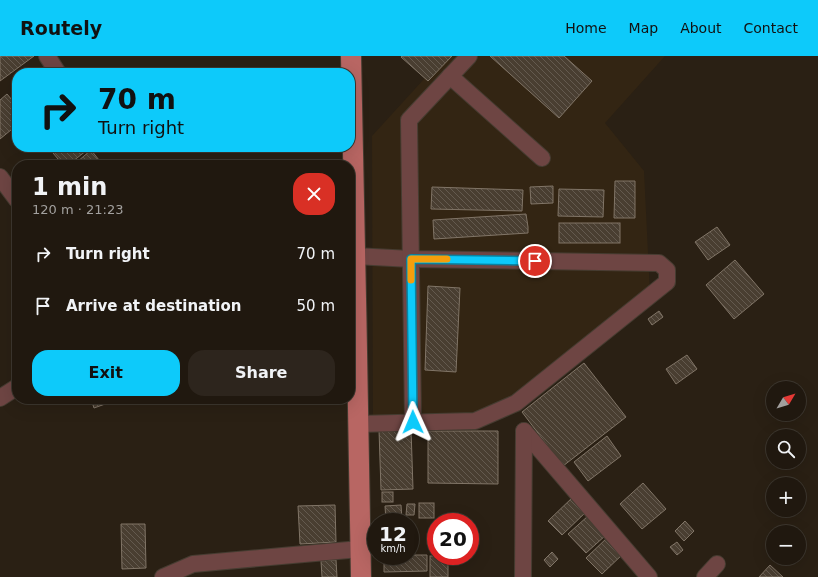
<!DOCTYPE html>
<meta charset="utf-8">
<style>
body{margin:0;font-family:"DejaVu Sans",sans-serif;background:#2d251d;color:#f1f3f6;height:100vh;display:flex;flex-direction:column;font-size:15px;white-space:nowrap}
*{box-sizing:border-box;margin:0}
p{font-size:13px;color:#a2a09e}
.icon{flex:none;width:22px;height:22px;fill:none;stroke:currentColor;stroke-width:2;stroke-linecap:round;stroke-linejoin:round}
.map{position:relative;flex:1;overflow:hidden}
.sheet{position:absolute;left:12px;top:104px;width:343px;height:244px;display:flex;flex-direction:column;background:#20180f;border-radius:16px;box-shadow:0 4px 16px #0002,0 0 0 1px #3d372f}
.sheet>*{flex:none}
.banner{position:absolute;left:12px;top:12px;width:343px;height:84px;border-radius:16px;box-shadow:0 4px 16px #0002,0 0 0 1px #3d372f;background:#0dcafa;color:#111;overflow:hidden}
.needle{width:26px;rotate:52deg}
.controls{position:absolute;left:766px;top:325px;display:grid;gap:8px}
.controls a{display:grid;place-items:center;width:40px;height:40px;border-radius:50%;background:#20180f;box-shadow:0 4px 16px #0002,0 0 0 1px #3d372f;font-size:20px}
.speed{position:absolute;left:367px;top:457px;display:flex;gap:8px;font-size:20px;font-weight:700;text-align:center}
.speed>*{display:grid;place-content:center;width:52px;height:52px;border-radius:50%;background:#20180f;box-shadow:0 4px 16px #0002,0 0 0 1px #3d372f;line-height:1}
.speed small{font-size:10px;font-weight:400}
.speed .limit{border:6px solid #d22;background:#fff;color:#111}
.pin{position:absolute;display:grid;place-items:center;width:34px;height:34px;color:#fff;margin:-17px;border:2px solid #fff;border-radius:50%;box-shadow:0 1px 4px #0007}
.me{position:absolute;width:44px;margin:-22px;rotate:359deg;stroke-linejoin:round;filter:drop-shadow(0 0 3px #0008)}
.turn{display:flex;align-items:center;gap:14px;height:84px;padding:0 20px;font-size:18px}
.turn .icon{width:52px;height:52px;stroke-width:2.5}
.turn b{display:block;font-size:28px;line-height:34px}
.round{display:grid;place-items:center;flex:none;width:42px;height:42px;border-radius:16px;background:#2d251d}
.summary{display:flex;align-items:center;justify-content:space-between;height:68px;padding:0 20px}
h1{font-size:24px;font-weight:700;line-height:30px}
.primary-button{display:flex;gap:8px;margin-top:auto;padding:8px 20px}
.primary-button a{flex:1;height:46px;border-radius:16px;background:#0dcafa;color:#111;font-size:16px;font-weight:700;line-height:46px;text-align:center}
.primary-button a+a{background:#2d251d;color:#f1f3f6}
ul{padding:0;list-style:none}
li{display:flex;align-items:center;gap:12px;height:52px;padding:0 20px}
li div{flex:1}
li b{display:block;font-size:15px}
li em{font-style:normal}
header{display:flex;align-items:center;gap:24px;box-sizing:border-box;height:56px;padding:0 20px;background:#0dcafa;color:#111}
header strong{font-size:19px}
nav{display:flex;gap:22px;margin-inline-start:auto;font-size:14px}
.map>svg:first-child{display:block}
.built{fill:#332513}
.building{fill:url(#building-back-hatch);stroke:#817567}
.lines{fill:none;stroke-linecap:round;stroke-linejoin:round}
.minor-casing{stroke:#463c31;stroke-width:18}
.major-casing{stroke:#463c31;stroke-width:22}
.minor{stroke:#6e4543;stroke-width:16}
.major{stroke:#b86663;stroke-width:20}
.route-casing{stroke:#0883a2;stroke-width:10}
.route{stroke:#0dcafa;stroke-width:7}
.slow{stroke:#f59e0b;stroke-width:7}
</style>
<header>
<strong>Routely</strong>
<nav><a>Home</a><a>Map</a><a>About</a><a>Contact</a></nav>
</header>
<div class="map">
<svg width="818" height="521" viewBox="0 0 818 521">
<defs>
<pattern id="building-back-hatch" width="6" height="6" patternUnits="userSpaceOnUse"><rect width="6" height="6" fill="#493e31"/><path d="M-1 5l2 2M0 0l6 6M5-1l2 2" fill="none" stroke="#645a4f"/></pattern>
</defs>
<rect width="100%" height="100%" fill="#2a2014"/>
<path class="built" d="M 445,0 L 665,0 L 605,67 L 644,115 L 650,238 L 494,365 L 373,374 L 372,80 Z"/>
<g class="building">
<path d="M 0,0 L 34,0 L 0,25 Z"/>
<path d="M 402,0 L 452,0 L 428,25 L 401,1 Z"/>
<path d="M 490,0 L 564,0 L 592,25 L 559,62 Z"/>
<path d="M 7,38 L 17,50 L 17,69 L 0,83 L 0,44 Z"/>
<path d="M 48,91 L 91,91 L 68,109 L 63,109 Z"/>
<path d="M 91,94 L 99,104 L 93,109 L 79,109 L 77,106 Z"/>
<path d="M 615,125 L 635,125 L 635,162 L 614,162 Z"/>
<path d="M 553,130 L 553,147 L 531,148 L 530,131 Z"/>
<path d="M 432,131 L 523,134 L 522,155 L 431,153 Z"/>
<path d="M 559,133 L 604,134 L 603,161 L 558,160 Z"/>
<path d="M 526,158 L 528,171 L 528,177 L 434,183 L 433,164 Z"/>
<rect x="559" y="167" width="61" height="20"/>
<path d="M 717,171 L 730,189 L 708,204 L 695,186 Z"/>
<path d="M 735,204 L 764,238 L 734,263 L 706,229 Z"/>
<path d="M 428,230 L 460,232 L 456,316 L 425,314 Z"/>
<path d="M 659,255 L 663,261 L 652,269 L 648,263 Z"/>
<path d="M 687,299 L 697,313 L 676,328 L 666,313 Z"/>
<path d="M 584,307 L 626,361 L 563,410 L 522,356 Z"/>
<path d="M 91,343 L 107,343 L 108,347 L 94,352 Z"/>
<path d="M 411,373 L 413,433 L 381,434 L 379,374 Z"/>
<path d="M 428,375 L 498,375 L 498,428 L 428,427 Z"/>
<path d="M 607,380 L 621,400 L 588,425 L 574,406 Z"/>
<path d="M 643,427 L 666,453 L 642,473 L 620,448 Z"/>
<rect x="382" y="436" width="11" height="10"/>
<path d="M 574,440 L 587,455 L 562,479 L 548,465 Z"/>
<rect x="419" y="447" width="15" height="15"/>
<path d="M 407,448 L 415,448 L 414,459 L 406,459 Z"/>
<path d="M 335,449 L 336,486 L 300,488 L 298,450 Z"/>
<path d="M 401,449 L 402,464 L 386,465 L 385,450 Z"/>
<path d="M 588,460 L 606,479 L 586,497 L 568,478 Z"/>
<path d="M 685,465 L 694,475 L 684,485 L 675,475 Z"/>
<path d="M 121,468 L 145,468 L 146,512 L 122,513 Z"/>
<path d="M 609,480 L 625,496 L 602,518 L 586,502 Z"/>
<path d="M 677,486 L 683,494 L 677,499 L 670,491 Z"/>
<path d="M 552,496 L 558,503 L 550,511 L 544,504 Z"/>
<path d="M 410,499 L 427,499 L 427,515 L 384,516 L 384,500 Z"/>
<rect x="430" y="500" width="18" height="21"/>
<path d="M 336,504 L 337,521 L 322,521 L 321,505 Z"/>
<path d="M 770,509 L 783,521 L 759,521 Z"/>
</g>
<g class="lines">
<defs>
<g id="minor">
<path d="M 47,0 L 58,17"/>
<path d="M 450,20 L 542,102"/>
<path d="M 0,121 L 17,144"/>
<path d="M 355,200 L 411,203 L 659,207 L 667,214 L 667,226 L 516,347 L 475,365 L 358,368"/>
<path d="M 0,342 L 17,331"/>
<path d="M 413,366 L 409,64 L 469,0"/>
<path d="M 524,375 L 649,521"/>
<path d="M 163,521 L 193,508 L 360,493"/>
<path d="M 523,521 L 524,375"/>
<path d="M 705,521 L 717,508"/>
</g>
<path id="major" d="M 351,0 C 355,174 358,347 361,521"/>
</defs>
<use href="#minor" class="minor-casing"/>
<use href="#major" class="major-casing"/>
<use href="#minor" class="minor"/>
<use href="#major" class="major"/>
</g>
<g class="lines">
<defs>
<path id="route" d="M 413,366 L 411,203 L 535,205"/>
</defs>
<use href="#route" class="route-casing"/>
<use href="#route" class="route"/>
<path class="slow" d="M 411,224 L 411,203 L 447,203"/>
</g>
</svg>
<div class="controls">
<a><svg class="needle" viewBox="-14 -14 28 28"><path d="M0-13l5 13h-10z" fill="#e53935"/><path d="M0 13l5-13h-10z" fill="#a2a09e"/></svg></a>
<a><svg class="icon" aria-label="search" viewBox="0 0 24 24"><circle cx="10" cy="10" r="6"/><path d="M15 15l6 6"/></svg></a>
<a>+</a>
<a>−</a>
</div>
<div class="speed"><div>12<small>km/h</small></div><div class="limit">20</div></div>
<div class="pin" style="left:535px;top:205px;background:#d93025"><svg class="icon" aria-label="arrive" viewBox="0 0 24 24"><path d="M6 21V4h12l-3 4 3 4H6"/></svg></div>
<svg class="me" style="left:413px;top:366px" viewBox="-20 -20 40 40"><path d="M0-17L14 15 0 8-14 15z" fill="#0dcafa" stroke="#fff" stroke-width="4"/></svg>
<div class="banner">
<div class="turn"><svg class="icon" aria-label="right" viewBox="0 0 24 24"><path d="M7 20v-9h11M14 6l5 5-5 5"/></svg><div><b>70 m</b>Turn right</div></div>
</div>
<section class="sheet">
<div class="summary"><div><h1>1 min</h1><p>120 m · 21:23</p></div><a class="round" style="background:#d93025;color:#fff"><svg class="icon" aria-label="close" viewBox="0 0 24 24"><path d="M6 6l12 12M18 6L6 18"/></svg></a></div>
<ul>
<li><svg class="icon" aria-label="right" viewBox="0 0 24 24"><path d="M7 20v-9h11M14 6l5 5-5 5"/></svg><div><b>Turn right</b></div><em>70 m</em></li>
<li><svg class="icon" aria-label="arrive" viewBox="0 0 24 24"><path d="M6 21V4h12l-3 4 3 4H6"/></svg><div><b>Arrive at destination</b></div><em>50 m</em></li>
</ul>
<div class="primary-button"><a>Exit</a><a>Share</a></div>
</section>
</div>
